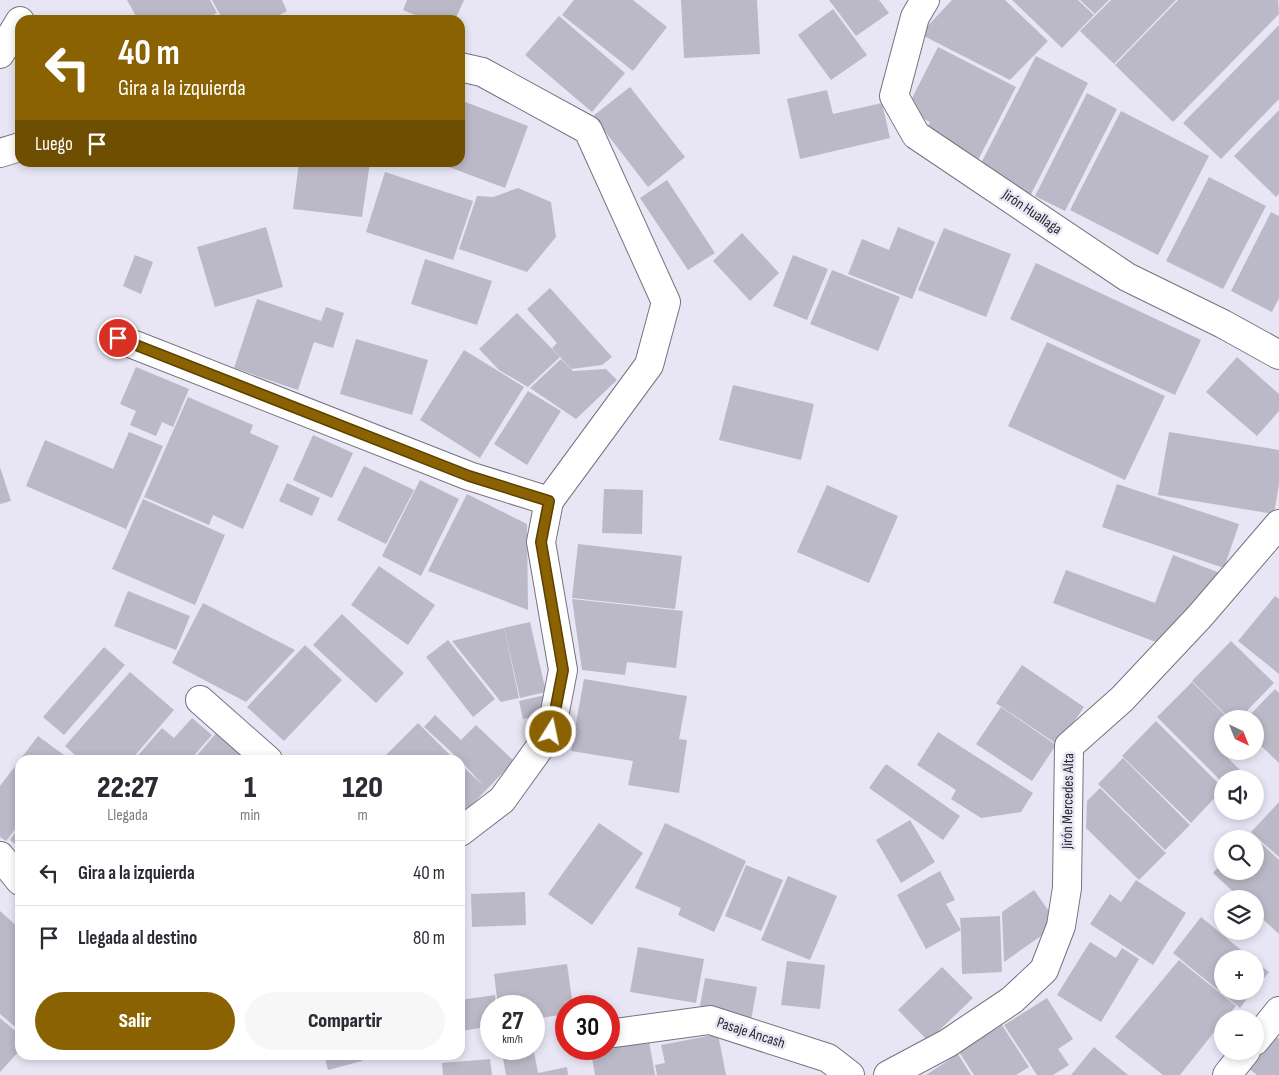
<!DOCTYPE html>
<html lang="es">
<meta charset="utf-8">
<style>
body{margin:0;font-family:"Sofia Sans Condensed",sans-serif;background:#f7f7f7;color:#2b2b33;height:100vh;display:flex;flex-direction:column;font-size:19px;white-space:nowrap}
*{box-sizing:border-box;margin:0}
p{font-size:16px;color:#7c7c81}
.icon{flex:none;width:28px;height:28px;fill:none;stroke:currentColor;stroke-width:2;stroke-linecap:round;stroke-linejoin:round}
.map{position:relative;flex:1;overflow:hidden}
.panel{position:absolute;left:15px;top:755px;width:450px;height:305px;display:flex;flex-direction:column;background:#fff;border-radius:15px;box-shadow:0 2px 8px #0003}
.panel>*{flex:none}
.guide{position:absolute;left:15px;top:15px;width:450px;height:152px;border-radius:15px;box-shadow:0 2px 8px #0003;background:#8a6201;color:#fff;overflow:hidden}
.needle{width:32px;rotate:137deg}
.controls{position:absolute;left:1214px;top:710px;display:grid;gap:10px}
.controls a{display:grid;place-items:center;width:50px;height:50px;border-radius:50%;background:#fff;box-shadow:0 2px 8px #0003;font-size:25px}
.speed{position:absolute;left:480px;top:995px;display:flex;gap:10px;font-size:25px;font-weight:700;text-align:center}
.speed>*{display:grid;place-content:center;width:65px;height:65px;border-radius:50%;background:#fff;box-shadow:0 2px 8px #0003;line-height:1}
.speed small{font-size:12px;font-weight:400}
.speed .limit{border:8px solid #d22;background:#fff;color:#111}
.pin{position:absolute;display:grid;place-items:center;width:42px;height:42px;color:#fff;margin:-21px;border:2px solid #fff;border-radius:50%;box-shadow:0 1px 5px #0007}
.me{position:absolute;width:55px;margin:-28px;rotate:10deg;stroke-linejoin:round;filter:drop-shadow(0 0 4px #0008)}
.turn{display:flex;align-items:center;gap:18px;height:105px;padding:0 20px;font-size:22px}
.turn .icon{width:65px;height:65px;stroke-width:2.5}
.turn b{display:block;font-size:35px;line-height:42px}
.then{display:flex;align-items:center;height:48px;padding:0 20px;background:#0003;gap:10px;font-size:19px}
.eta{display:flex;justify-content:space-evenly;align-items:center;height:85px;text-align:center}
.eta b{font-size:30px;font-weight:800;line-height:35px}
.cta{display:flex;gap:10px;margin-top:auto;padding:10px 20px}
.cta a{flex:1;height:58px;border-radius:30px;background:#8a6201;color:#fff;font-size:20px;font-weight:800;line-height:58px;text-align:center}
.cta a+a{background:#f7f7f7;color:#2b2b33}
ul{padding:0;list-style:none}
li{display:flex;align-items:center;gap:15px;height:65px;padding:0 20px;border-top:1px solid #e1e1e2}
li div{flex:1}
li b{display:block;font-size:19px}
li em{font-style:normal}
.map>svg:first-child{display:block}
.building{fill:#bbb9c7}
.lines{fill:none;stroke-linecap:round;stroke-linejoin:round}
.minor-casing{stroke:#757380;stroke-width:30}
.minor{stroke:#fff;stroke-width:28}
.route-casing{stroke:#5a4001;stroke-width:12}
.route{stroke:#8a6201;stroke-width:9}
.labels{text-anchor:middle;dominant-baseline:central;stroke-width:5;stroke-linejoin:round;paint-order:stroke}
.street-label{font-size:15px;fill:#27272c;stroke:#e8e6f5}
</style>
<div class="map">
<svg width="1279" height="1075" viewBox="0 0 1279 1075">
<rect width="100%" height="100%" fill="#e8e6f5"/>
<g class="building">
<path d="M 127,0 L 210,0 L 217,13 L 204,20 L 138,20 Z"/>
<path d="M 212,0 L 282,0 L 287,11 L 270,20 L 223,20 Z"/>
<path d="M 407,0 L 464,0 L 455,20 L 427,20 L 403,10 Z"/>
<path d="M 574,0 L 633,0 L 667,27 L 633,71 L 562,15 Z"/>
<path d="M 681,0 L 757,0 L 760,54 L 684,58 Z"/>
<path d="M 829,0 L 879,0 L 889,13 L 856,36 Z"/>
<path d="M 952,0 L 1005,0 L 1048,41 L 1010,80 L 920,34 Z"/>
<path d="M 1012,0 L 1078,0 L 1094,15 L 1062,48 Z"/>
<path d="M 1080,0 L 1109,0 L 1095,14 Z"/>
<path d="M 1111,0 L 1176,0 L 1114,64 L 1080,31 Z"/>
<path d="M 1178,0 L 1278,0 L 1279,14 L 1173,122 L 1115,65 Z"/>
<path d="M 833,9 L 867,55 L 831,80 L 798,35 Z"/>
<path d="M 559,16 L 625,73 L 592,112 L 525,55 Z"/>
<path d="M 1279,25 L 1279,99 L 1221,159 L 1183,123 Z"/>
<path d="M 938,47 L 1016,87 L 977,162 L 924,134 L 930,122 L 906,110 Z"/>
<path d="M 1036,56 L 1088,83 L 1029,198 L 977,171 Z"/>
<path d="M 630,87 L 685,157 L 648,187 L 593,116 Z"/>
<path d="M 827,90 L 833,114 L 882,103 L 890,138 L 800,159 L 787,99 Z"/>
<path d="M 1087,93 L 1117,109 L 1065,211 L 1035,196 Z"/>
<path d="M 460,100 L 528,126 L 505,188 L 438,163 L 460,162 Z"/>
<path d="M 1279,110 L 1279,194 L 1276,197 L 1234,156 Z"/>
<path d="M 1121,111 L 1209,156 L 1158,255 L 1070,210 Z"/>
<path d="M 299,162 L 370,162 L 362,217 L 293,209 Z"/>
<path d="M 385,172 L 473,201 L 453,260 L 366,232 Z"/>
<path d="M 1209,177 L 1266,206 L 1223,289 L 1166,261 Z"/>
<path d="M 667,180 L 715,253 L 688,270 L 640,198 Z"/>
<path d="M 518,188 L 551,202 L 556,237 L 527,272 L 459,249 L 477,196 L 493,197 Z"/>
<path d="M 1271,212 L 1279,216 L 1279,298 L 1272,312 L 1231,291 Z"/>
<path d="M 266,227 L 283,287 L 215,307 L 197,247 Z"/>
<path d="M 898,227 L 935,242 L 912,299 L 848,274 L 862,239 L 889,250 Z"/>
<path d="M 944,228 L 1011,254 L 986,317 L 918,290 Z"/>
<path d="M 742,233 L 779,273 L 750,301 L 713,261 Z"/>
<path d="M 135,255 L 153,262 L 141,294 L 123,286 Z"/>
<path d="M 793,255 L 828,269 L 807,320 L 773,306 Z"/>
<path d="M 425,259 L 492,281 L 477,325 L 411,304 Z"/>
<path d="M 1036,263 L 1201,340 L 1175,395 L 1010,319 Z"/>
<path d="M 832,270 L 900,297 L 878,351 L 810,324 Z"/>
<path d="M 550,288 L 612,357 L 602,365 L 571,369 L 552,348 L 557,343 L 527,309 Z"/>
<path d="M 257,299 L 321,321 L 326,307 L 344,313 L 333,348 L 314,342 L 298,390 L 234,368 Z"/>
<path d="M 517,313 L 560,357 L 528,387 L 499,370 L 479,349 Z"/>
<path d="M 356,339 L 428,360 L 412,415 L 340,394 Z"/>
<path d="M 1047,342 L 1165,396 L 1125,480 L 1008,426 Z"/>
<path d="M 464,350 L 524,387 L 480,458 L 420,420 Z"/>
<path d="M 1237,357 L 1279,394 L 1279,411 L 1257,436 L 1206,392 Z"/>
<path d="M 561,359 L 574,372 L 573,371 L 606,369 L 617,380 L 576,419 L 530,388 Z"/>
<path d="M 136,367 L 189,389 L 173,427 L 162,422 L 156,436 L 130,425 L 136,411 L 120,404 Z"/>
<path d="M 733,385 L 814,404 L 801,460 L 719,440 Z"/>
<path d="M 528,391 L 561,411 L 527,465 L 494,444 Z"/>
<path d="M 188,397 L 253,425 L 250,433 L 279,446 L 243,529 L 213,515 L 209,525 L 144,497 Z"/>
<path d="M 129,432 L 163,446 L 126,529 L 26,486 L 45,440 L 113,469 Z"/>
<path d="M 1169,432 L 1279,450 L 1279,484 L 1274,514 L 1158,495 Z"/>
<path d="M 313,435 L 353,453 L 332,498 L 293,480 Z"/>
<path d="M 364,466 L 414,490 L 386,544 L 337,520 Z"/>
<path d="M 0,467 L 11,501 L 0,504 Z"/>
<path d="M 420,480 L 459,499 L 421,576 L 382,556 Z"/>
<path d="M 287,483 L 320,498 L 312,516 L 279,501 Z"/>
<path d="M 1117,484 L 1239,524 L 1224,568 L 1102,527 Z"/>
<path d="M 827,485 L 898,516 L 869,583 L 797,552 Z"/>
<path d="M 604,489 L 643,490 L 642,534 L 602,533 Z"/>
<path d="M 467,494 L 527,524 L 528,610 L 428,571 Z"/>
<path d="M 143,499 L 225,535 L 195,605 L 112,569 Z"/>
<path d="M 578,544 L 682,556 L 675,609 L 572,598 Z"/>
<path d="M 1173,555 L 1220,573 L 1169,647 L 1053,603 L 1066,570 L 1155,603 Z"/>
<path d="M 379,566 L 435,605 L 408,645 L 351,605 Z"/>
<path d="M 128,591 L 190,616 L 176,650 L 114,626 Z"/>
<path d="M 1275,596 L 1279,599 L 1279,674 L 1238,641 Z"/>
<path d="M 572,599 L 683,611 L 676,668 L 627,662 L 625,675 L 582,670 Z"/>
<path d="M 203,603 L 295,650 L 246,702 L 172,663 Z"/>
<path d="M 342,614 L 404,673 L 376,703 L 313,645 Z"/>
<path d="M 530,622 L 546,692 L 520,698 L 504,628 Z"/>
<path d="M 504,628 L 519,698 L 501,702 L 452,641 Z"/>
<path d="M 448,640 L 495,699 L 473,717 L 426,657 Z"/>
<path d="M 1231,641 L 1274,683 L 1239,719 L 1230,719 L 1192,681 Z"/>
<path d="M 305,645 L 342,680 L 284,741 L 247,707 Z"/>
<path d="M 104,647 L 125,665 L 64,735 L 43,717 Z"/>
<path d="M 1022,665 L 1084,707 L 1058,745 L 996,703 Z"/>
<path d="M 130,672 L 174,710 L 131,760 L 81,760 L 65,746 Z"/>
<path d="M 584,679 L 687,696 L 679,739 L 687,740 L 679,793 L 628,785 L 633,761 L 571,751 Z"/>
<path d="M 1192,682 L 1229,719 L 1222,719 L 1222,751 L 1226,751 L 1224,754 L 1244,774 L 1239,779 L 1222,779 L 1222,782 L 1157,717 Z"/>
<path d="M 1275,689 L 1279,693 L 1279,763 L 1255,740 L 1255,719 L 1246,719 Z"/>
<path d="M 545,695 L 549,714 L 523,719 L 519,701 Z"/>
<path d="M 1001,707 L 1056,745 L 1032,781 L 976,744 Z"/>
<path d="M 435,715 L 461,740 L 476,725 L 514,761 L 460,817 L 460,764 L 483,785 L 460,760 L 424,727 Z"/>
<path d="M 192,718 L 212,735 L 190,760 L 134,760 L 162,728 L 174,738 Z"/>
<path d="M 1156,721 L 1222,787 L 1222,790 L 1191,823 L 1122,756 Z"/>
<path d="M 418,723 L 451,756 L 447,760 L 381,760 Z"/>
<path d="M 218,731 L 252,760 L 193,760 Z"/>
<path d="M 938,732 L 1033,793 L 1021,812 L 981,818 L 951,799 L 956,790 L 917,765 Z"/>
<path d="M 38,736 L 68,758 L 20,760 L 20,823 L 6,841 L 0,837 L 0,786 Z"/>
<path d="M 1123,758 L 1190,825 L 1165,850 L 1098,784 Z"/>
<path d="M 886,764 L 960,816 L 943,840 L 869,788 Z"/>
<path d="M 1100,788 L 1166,853 L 1139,880 L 1086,828 L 1087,801 Z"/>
<path d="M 1279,802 L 1279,857 L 1251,832 Z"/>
<path d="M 910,820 L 935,862 L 901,883 L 876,840 Z"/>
<path d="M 599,823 L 643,853 L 592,925 L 548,894 Z"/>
<path d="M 665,823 L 746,861 L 714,932 L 678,915 L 681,908 L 635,888 Z"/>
<path d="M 20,826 L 20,848 L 10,840 Z"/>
<path d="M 1250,833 L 1279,860 L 1279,934 L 1255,912 L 1255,899 L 1241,899 L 1213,873 L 1222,863 L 1222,871 L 1255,871 L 1255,839 L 1245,839 Z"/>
<path d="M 746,865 L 783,880 L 761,931 L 725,916 Z"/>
<path d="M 940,871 L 955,900 L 946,904 L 961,930 L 960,918 L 1000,916 L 1002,972 L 962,974 L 961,930 L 926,949 L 897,895 Z"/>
<path d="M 788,876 L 837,896 L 810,960 L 761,940 Z"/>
<path d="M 1136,880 L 1186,913 L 1153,965 L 1090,924 L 1110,894 L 1121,902 Z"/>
<path d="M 1034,890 L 1058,924 L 1004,962 L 1002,912 Z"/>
<path d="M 525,892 L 526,925 L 472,927 L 471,894 Z"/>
<path d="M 0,911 L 20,929 L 20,956 L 15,961 L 20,965 L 20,1031 L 0,1014 Z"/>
<path d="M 1201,917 L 1252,959 L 1222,959 L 1222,991 L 1253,991 L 1240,1008 L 1173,953 Z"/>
<path d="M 1090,942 L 1116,958 L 1122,948 L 1139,959 L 1101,1022 L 1057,995 Z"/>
<path d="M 638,947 L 704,959 L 696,1003 L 630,992 Z"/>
<path d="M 1179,960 L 1236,1006 L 1225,1019 L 1222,1019 L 1222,1022 L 1180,1075 L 1163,1075 L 1115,1037 Z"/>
<path d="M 787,961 L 825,965 L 820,1009 L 781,1005 Z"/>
<path d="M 1255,961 L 1269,972 L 1255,989 Z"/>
<path d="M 567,964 L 573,1006 L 566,1006 L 566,1014 L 534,1019 L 534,1006 L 498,1006 L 494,974 Z"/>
<path d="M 942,967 L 973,998 L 928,1041 L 898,1010 Z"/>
<path d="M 705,978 L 757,987 L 750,1026 L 698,1017 Z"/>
<path d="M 495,995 L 496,1006 L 491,1006 L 491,1026 L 462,1031 L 460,1033 L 460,1000 Z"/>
<path d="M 1047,998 L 1073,1039 L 1058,1049 L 1069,1065 L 1053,1075 L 1037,1075 L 1004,1025 Z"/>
<path d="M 0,1018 L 20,1035 L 20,1050 L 0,1072 Z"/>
<path d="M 1002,1025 L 1029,1067 L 1016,1075 L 974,1075 L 959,1052 Z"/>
<path d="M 1269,1031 L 1279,1039 L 1279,1075 L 1257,1075 L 1242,1063 Z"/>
<path d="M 718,1034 L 726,1075 L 657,1075 L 655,1065 L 665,1063 L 661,1045 Z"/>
<path d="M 649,1041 L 655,1075 L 595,1075 L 591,1052 Z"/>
<path d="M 1094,1047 L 1128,1075 L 1071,1075 Z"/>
<path d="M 534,1052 L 538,1073 L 567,1067 L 568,1075 L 506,1075 L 503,1058 Z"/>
<path d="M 958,1054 L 971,1075 L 926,1075 Z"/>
<path d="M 324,1055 L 361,1055 L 362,1061 L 328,1070 Z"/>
<path d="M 490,1059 L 492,1075 L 443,1075 L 442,1063 Z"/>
</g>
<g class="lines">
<defs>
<g id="minor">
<path d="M 925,0 L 915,17 L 894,96 L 916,135 L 1127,277 L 1223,324 L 1279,355"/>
<path d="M 0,54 L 20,21"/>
<path d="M 460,67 L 482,72 L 588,130 L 666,302 L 649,365 L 549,501 L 541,542 L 563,670 L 551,732 L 502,800 L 460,832"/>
<path d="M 0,153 L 20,147"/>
<path d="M 117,338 L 469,476 L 549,501"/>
<path d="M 200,700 L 268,760"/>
<path d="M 0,856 L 20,881"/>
<path d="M 615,1033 L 710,1020 L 828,1058 L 850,1075"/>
<path d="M 1255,1041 L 1279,1011"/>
<path d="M 888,1075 L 948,1043 L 1012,1000 L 1044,970 L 1061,926 L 1067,888 L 1069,746 L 1122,699 L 1200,616 L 1279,524"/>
<path d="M 1227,1075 L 1246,1051"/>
</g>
</defs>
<use href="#minor" class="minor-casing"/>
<use href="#minor" class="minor"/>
</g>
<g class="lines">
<defs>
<path id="route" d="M 118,338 L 469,476 L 549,501 L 541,542 L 563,670 L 551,732"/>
</defs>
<use href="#route" class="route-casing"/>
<use href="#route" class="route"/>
</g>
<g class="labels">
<g class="street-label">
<text transform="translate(1032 212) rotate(34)">Jirón Huallaga</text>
<text transform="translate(1068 801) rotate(-89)">Jirón Mercedes Alta</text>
<text transform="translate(751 1033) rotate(18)">Pasaje Áncash</text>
</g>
</g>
</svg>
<div class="controls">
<a><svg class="needle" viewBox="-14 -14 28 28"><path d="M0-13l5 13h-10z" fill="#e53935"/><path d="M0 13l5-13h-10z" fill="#7c7c81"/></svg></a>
<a><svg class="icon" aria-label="sound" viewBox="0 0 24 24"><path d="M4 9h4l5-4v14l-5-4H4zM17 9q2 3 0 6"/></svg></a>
<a><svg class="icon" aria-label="search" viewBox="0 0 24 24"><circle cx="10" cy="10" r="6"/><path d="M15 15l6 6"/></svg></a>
<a><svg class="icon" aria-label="layers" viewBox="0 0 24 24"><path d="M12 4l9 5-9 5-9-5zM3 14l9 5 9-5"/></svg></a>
<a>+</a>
<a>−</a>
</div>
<div class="speed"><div>27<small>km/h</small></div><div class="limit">30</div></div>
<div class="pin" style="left:118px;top:338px;background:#d93025"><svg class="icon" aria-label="arrive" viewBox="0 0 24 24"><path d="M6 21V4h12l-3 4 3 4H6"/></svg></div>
<svg class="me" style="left:551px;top:732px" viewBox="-20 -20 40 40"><circle r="17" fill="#8a6201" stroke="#fff" stroke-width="3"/><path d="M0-11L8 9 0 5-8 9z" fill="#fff"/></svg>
<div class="guide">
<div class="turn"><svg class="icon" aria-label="left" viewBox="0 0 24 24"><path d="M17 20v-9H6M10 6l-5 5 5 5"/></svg><div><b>40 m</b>Gira a la izquierda</div></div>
<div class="then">Luego<svg class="icon" aria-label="arrive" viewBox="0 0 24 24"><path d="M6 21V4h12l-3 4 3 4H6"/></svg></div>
</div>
<section class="panel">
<div class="eta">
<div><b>22:27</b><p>Llegada</p></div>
<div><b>1</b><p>min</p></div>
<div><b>120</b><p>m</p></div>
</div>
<ul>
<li><svg class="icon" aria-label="left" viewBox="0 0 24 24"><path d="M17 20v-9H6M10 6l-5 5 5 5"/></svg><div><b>Gira a la izquierda</b></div><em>40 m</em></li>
<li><svg class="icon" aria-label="arrive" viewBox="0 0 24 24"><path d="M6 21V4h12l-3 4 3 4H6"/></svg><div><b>Llegada al destino</b></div><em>80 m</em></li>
</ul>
<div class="cta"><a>Salir</a><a>Compartir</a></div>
</section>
</div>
